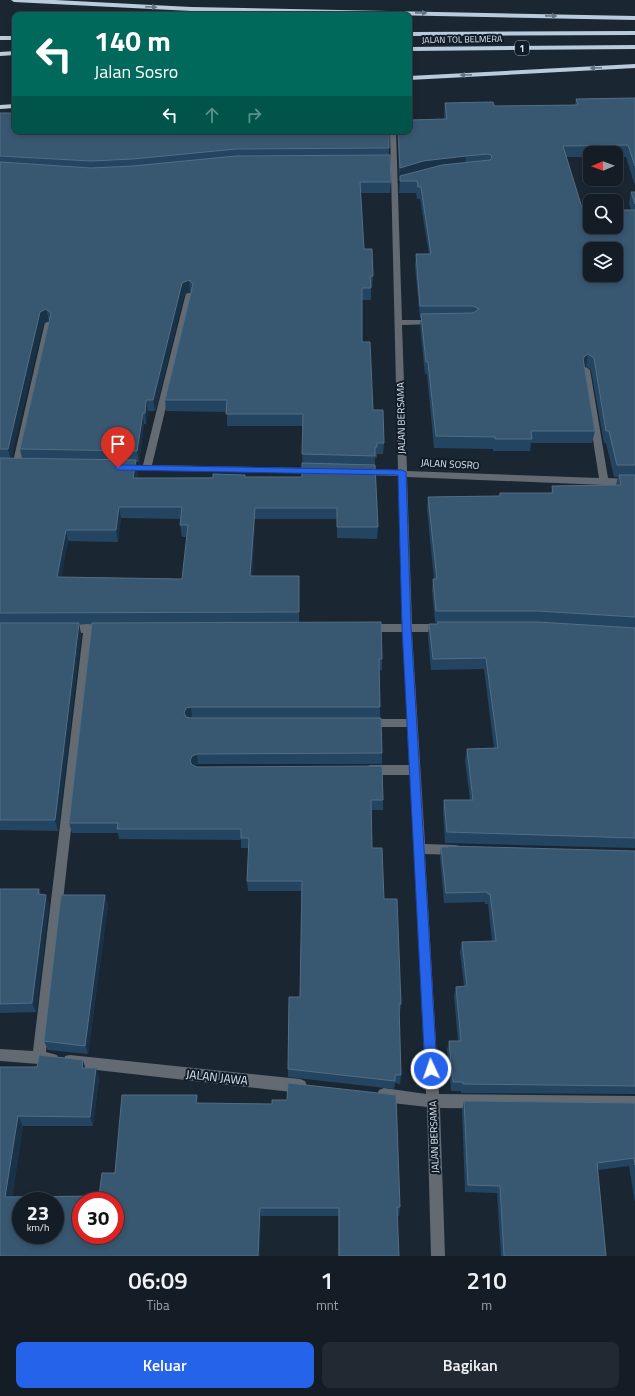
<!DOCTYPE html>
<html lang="id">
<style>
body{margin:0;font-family:"Titillium Web",sans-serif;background:#212a32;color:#f1f3f6;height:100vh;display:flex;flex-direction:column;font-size:15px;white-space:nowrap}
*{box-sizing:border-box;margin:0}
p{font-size:13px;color:#9da2a7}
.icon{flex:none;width:22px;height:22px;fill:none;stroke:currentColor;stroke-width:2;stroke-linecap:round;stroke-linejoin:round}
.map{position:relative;height:1256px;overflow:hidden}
.panel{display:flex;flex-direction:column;background:#141d26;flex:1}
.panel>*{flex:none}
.top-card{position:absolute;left:12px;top:12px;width:400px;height:122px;border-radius:8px;box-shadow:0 2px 6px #0003,0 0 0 1px #333b43;background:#00695c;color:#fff;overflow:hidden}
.needle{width:26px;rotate:269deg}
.fabs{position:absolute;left:583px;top:146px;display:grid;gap:8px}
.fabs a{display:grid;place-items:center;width:40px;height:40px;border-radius:8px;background:#141d26;box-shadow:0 2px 6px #0003,0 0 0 1px #333b43;font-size:20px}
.speed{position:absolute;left:12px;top:1192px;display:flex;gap:8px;font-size:20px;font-weight:700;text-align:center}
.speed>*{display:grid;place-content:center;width:52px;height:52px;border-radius:50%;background:#141d26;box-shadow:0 2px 6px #0003,0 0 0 1px #333b43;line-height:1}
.speed small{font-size:10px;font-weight:400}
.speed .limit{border:6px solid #d22;background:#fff;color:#111}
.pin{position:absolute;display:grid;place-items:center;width:34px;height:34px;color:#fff;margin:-41px -17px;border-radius:50% 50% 50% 0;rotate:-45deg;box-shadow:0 0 4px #0007}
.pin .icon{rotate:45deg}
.me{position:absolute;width:44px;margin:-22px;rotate:357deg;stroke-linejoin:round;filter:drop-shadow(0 0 3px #0008)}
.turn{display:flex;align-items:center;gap:14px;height:84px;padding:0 16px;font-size:18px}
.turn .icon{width:52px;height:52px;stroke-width:2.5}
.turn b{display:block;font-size:28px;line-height:34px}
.lanes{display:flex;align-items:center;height:38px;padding:0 16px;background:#0003;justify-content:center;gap:20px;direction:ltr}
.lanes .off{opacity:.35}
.eta{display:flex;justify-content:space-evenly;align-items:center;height:68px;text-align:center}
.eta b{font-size:24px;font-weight:600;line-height:28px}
.button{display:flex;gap:8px;margin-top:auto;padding:8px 16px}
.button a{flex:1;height:46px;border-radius:8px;background:#2563eb;color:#fff;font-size:16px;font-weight:600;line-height:46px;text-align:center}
.button a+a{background:#212a32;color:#f1f3f6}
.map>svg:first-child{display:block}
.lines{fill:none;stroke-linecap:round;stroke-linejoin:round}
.minor{fill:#636a71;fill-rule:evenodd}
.motorway{fill:#bacbdb;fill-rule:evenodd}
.wall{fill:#244561;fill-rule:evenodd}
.shaded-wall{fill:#183248}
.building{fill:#385770;stroke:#536e84;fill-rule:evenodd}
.oneway{fill:#657482}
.route{fill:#2563eb;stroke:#184099}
.labels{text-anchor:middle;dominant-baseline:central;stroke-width:4;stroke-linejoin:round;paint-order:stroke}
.far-street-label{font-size:9px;fill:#e0e8f0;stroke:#101d29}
.shield{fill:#101d29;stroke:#a2abb4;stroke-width:1}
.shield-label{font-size:9px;font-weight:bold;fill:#e0e8f0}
.street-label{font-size:10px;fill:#e0e8f0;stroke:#101d29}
.near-street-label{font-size:12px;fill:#e0e8f0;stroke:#101d29}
</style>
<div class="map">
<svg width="635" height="1256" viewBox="0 0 635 1256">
<rect width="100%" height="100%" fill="#1a2733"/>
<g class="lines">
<g class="minor">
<path d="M 390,131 L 396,131 L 402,320 L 434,320 L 438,322 L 434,324 L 402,325 L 407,471 L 599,478 L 582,370 L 586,367 L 590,370 L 608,478 L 635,479 L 635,485 L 604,485 L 407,477 L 412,624 L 442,624 L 446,625 L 447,628 L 446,631 L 442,632 L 412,632 L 425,844 L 455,845 L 459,846 L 461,850 L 459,854 L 455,855 L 425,854 L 439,1094 L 635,1096 L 635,1110 L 440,1108 L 445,1256 L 431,1256 L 427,1107 L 384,1102 L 379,1100 L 377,1095 L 379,1090 L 384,1088 L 426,1094 L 410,775 L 370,775 L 366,773 L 365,770 L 366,767 L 370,765 L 409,765 L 407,727 L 368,727 L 364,726 L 363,723 L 364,720 L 368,719 L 407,719 L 402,632 L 368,632 L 364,631 L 363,628 L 364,625 L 368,624 L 402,624 L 398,476 L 362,475 L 358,472 L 362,469 L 398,470 Z"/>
<path d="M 186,293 L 192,293 L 193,295 L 152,465 L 314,468 L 318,471 L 317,473 L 121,470 L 120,468 L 121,466 L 143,465 Z"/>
<path d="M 45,322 L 48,322 L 52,324 L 20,466 L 16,469 L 12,466 Z"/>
<path d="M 89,624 L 108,626 L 109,629 L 108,632 L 93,633 L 46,1052 L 57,1055 L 58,1059 L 57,1063 L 52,1065 L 0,1061 L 0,1049 L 33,1051 L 83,633 L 62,632 L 61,629 L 62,626 L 66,625 Z"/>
<path d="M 70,1055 L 300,1079 L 305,1081 L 307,1086 L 305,1091 L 300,1093 L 70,1067 L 65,1066 L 64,1061 L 65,1056 Z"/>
</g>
<g class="motorway">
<path d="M 11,0 L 55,0 L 191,7 L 635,16 L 635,20 L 191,11 L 14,2 Z"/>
<path d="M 635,31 L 635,35 L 409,36 L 409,32 Z"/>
<rect x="0" y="36" width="15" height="4"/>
<path d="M 635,45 L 635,49 L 409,51 L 409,47 Z"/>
<path d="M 15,51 L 15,55 L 0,56 L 0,52 Z"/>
<path d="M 635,64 L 635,68 L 409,80 L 409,76 Z"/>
<path d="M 15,104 L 15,108 L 0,109 L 0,105 Z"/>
</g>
</g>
<g class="wall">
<path d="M 635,98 L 635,186 L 626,157 L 616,157 L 616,153 L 590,153 L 590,157 L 566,157 L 583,211 L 631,210 L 629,203 L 631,192 L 635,192 L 635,848 L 445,843 L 443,811 L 444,800 L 470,800 L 465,760 L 467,749 L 494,748 L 484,669 L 431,670 L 428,636 L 429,624 L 437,624 L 437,622 L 435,622 L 432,591 L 433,579 L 434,579 L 427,509 L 428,497 L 499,496 L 500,493 L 551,493 L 552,486 L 616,485 L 618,477 L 614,477 L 606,443 L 604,443 L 591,370 L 586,366 L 584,367 L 595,431 L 592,443 L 531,443 L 530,451 L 493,451 L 493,449 L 434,448 L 427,374 L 425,374 L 420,326 L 421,318 L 420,318 L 415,266 L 416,254 L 429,254 L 420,199 L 417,199 L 416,193 L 399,193 L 400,179 L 399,179 L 398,131 L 409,131 L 444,119 L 444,115 L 445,103 L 494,106 L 575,105 L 576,99 Z"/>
<path d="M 0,113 L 389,148 L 389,155 L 391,182 L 390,193 L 361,193 L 364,249 L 373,276 L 372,287 L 371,287 L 371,300 L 362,300 L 362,342 L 373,410 L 384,443 L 383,454 L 377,454 L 377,458 L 375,458 L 375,465 L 378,527 L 377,539 L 337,538 L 337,519 L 255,519 L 252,576 L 299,576 L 299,623 L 382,659 L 382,670 L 379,670 L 380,707 L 380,718 L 382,753 L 382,764 L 198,764 L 195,766 L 197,767 L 383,800 L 383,810 L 371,810 L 372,848 L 384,899 L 401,1004 L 400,1013 L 399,1013 L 401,1075 L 400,1084 L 395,1083 L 394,1089 L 288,1077 L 288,1069 L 300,997 L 302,891 L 248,891 L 247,881 L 249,848 L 241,848 L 241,840 L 119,839 L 118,833 L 72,833 L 69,823 L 92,624 L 79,624 L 81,634 L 58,831 L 0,830 ZM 190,292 L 191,293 L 165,400 L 166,411 L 227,412 L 227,426 L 303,426 L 302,477 L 245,477 L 137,478 L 138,472 L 136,462 L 139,462 L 144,424 L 146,424 L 148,411 L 155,411 L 184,295 ZM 49,321 L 20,449 L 22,458 L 11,458 L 43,324 ZM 121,518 L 181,519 L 180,525 L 182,537 L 187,537 L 182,579 L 61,577 L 68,541 L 118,542 Z"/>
<path d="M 441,847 L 635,851 L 635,1094 L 461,1093 L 461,1091 L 451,1091 L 447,1050 L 449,1041 L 458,1041 L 454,996 L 456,987 L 464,986 L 460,952 L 462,942 L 492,941 L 488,904 L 485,904 L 485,902 L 444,903 L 440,858 Z"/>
<path d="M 0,889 L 39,889 L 41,895 L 49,904 L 36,1012 L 0,1013 Z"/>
<path d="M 105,895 L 108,905 L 88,1054 L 48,1050 L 44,1041 Z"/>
<path d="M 0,1067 L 96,1068 L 99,1077 L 93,1126 L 23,1126 L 12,1197 L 99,1196 L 115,1173 L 199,1103 L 400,1207 L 399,1216 L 397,1216 L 399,1256 L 338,1256 L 338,1216 L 261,1216 L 0,1256 Z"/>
<path d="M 464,1101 L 635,1103 L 635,1203 L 629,1166 L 598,1170 L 606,1256 L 501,1256 L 497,1193 L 465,1192 L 462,1110 Z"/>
</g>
<g class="shaded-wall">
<path d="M 466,156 L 465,167 L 399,179 L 400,168 L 423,161 Z"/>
<path d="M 189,280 L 190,292 L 184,295 L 155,411 L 153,400 L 182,283 Z"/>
<path d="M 46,309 L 49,321 L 43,324 L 11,460 L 8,449 L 40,312 Z"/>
<path d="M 588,354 L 586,366 L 581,370 L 583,358 Z"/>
<path d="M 146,400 L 148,411 L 146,424 L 145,413 Z"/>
<path d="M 143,413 L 144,424 L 139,462 L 137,451 Z"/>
<path d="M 136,460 L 138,472 L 135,490 L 133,478 Z"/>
<path d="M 119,507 L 121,518 L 118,542 L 116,530 Z"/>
<path d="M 255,508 L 255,519 L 251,587 L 250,576 Z"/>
<path d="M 66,530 L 68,541 L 59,589 L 57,577 Z"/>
<path d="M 79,623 L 81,634 L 58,831 L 55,820 Z"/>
<path d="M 191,707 L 192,718 L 188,719 L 184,713 L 186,708 Z"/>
<path d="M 197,754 L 198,764 L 193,767 L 192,771 L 190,761 L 192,756 Z"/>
<path d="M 46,895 L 49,904 L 36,1012 L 32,1003 Z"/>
<path d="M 105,895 L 108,905 L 88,1054 L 85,1046 Z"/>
<path d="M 83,1060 L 86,1070 L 82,1068 Z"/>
<path d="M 96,1068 L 99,1077 L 93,1126 L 90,1117 Z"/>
<path d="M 197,1095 L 199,1104 L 196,1103 Z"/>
<path d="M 18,1116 L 23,1126 L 11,1205 L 5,1197 Z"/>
<path d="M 260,1208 L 261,1216 L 260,1256 L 258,1256 Z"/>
</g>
<g class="building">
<path d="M 635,98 L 635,166 L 628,145 L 563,146 L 583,211 L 590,211 L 590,227 L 616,227 L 616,210 L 635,210 L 635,465 L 617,465 L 609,431 L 606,431 L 594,358 L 588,354 L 583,358 L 595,431 L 531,431 L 532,439 L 495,439 L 495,437 L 436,436 L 428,362 L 426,362 L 421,314 L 473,313 L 479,309 L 473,306 L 420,306 L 416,254 L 431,254 L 421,187 L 418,187 L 417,181 L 400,181 L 400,176 L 442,165 L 490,160 L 492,158 L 491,155 L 488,154 L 466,156 L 423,161 L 400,168 L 398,131 L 409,131 L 409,120 L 447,119 L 445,103 L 493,102 L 494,106 L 578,105 L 576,99 ZM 590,249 L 616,249 L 616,275 L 590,275 Z"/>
<path d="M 0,113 L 15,113 L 15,131 L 389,131 L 389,148 L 236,149 L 133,159 L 91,161 L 0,156 Z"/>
<path d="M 390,155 L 391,182 L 360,182 L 364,249 L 372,249 L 373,276 L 370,276 L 371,288 L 362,288 L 362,342 L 370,342 L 373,410 L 383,410 L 384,443 L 377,443 L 377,447 L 375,447 L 375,456 L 302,454 L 303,414 L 226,414 L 227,400 L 165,400 L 193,284 L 189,280 L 182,283 L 153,400 L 146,400 L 145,413 L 143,413 L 137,451 L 20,449 L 51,313 L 46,309 L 40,312 L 8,449 L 0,449 L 0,162 L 91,168 L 133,166 L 236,156 Z"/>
<path d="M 631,192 L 635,192 L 635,204 Z"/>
<path d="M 0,458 L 136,460 L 133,478 L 213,478 L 213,474 L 245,475 L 245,477 L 302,477 L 302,463 L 375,465 L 378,527 L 337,527 L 337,508 L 255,508 L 250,576 L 299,576 L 299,612 L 0,613 ZM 119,507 L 182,507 L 180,525 L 188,525 L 182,579 L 57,577 L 66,530 L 116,530 Z"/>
<path d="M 619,475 L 635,475 L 635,617 L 538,611 L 436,611 L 433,579 L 437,579 L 428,497 L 500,496 L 500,493 L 553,493 L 552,486 L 621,485 Z"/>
<path d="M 381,622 L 382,659 L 379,659 L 380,707 L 191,707 L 186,708 L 184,713 L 186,717 L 191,718 L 381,718 L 382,753 L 197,754 L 192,756 L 190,761 L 192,765 L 197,767 L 382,766 L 383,800 L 371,800 L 372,848 L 382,848 L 384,899 L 397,899 L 401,1004 L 399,1004 L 401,1075 L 395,1075 L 395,1081 L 288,1069 L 289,997 L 300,997 L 302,881 L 247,881 L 249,838 L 241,838 L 241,829 L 117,829 L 118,823 L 69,823 L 92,623 Z"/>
<path d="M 437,622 L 538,622 L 635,628 L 635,838 L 447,832 L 444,800 L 473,800 L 467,749 L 498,748 L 486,658 L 433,659 L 429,624 L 438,624 Z"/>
<path d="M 0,623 L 79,623 L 55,820 L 0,820 Z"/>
<path d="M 448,846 L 635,851 L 635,1086 L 463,1084 L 463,1082 L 453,1082 L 449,1041 L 461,1041 L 456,987 L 467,986 L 462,942 L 496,941 L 490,894 L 488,894 L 487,892 L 446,893 L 441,847 L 448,847 Z"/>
<path d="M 0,889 L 39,889 L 38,894 L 46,895 L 32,1003 L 0,1004 Z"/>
<path d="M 61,895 L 105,895 L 85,1046 L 44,1041 Z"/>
<path d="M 39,1055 L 83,1060 L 82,1068 L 96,1068 L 90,1117 L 18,1116 L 5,1197 L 99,1196 L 102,1173 L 115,1173 L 122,1095 L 197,1095 L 196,1103 L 272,1104 L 272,1100 L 287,1100 L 288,1083 L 396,1095 L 400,1207 L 397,1207 L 399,1256 L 339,1256 L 339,1208 L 260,1208 L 258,1256 L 0,1256 L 0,1067 L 37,1067 ZM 21,1201 L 55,1201 L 55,1235 L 21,1235 ZM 81,1201 L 115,1201 L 115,1235 L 81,1235 Z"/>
<path d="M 464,1101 L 635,1103 L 635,1165 L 634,1158 L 597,1163 L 606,1256 L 504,1256 L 500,1186 L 468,1185 Z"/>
</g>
<defs><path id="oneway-solid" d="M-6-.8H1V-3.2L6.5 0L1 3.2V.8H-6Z"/></defs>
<g class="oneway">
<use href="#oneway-solid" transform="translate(151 7) rotate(2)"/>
<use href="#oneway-solid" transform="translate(421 13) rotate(1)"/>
<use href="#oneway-solid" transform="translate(551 16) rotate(1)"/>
<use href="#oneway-solid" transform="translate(596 68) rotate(177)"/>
<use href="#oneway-solid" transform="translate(466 75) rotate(177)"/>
</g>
<path class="route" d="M 118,465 L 402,470 L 406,472 L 411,627 L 437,1069 L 435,1073 L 431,1075 L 427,1073 L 425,1069 L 402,627 L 398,475 L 118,470 L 114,468 Z"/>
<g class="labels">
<g class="far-street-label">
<text transform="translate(462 39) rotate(-1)">JALAN TOL BELMERA</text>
</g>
<rect class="shield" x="515" y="41" width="14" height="14" rx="3"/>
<g class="shield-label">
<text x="522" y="48">1</text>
</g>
<g class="street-label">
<text transform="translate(401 418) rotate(-91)">JALAN BERSAMA</text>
<text transform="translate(450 464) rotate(3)">JALAN SOSRO</text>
<text transform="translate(434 1137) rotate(-92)">JALAN BERSAMA</text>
</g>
<g class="near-street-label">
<text transform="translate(217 1077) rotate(6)">JALAN JAWA</text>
</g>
</g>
</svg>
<div class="fabs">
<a><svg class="needle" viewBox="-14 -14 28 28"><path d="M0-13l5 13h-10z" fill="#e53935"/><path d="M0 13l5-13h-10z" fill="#9da2a7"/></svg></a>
<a><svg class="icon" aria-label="search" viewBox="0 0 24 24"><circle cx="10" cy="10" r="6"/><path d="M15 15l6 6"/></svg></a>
<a><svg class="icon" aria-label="layers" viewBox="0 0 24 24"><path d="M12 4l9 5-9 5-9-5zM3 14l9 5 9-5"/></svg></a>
</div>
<div class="speed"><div>23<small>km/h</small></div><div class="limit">30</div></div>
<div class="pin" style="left:118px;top:468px;background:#d93025"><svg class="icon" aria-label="arrive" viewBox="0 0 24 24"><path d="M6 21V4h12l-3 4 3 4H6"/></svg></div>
<svg class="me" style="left:431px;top:1069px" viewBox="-20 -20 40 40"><circle r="17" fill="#2563eb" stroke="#fff" stroke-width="3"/><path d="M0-11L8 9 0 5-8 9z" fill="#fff"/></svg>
<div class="top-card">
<div class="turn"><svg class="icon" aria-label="left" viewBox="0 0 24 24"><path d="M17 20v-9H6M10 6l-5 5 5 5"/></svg><div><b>140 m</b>Jalan Sosro</div></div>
<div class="lanes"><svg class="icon" aria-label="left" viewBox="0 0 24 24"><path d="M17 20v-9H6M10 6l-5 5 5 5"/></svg><svg class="icon off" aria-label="ahead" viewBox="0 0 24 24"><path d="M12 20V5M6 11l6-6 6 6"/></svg><svg class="icon off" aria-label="right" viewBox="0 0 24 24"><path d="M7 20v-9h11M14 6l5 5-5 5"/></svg></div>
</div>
</div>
<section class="panel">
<div class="eta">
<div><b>06:09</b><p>Tiba</p></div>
<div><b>1</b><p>mnt</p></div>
<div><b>210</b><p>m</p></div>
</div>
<div class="button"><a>Keluar</a><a>Bagikan</a></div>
</section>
